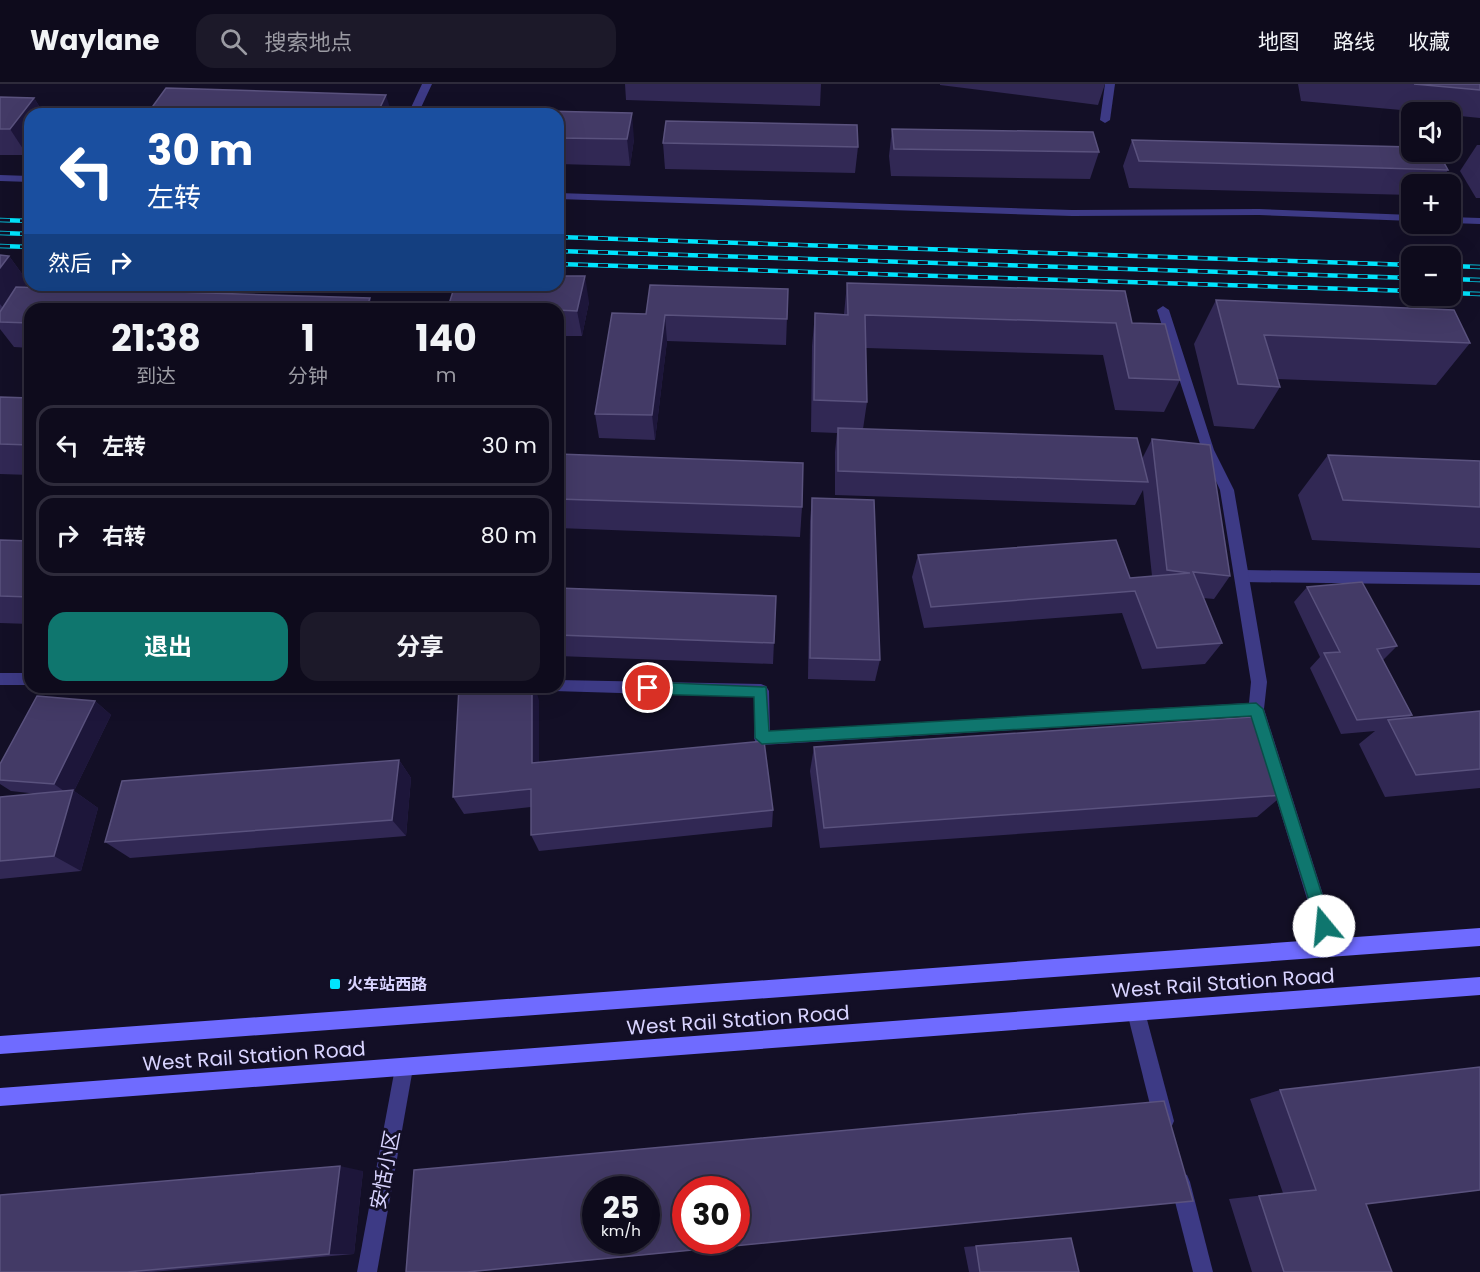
<!DOCTYPE html>
<html lang="zh">
<meta charset="utf-8">
<style>
body{margin:0;font-family:Poppins,"Noto Sans SC",sans-serif;background:#1c1929;color:#f1f3f6;height:100vh;display:flex;flex-direction:column;font-size:22px;white-space:nowrap}
*{box-sizing:border-box;margin:0}
p{font-size:20px;color:#9b9ba3}
.icon{flex:none;width:33px;height:33px;fill:none;stroke:currentColor;stroke-width:2;stroke-linecap:round;stroke-linejoin:round}
.map{position:relative;flex:1;overflow:hidden}
.sheet{position:absolute;left:24px;top:219px;width:540px;height:390px;display:flex;flex-direction:column;background:#0e0b1c;border-radius:18px;box-shadow:0 6px 24px #0002,0 0 0 2px #2e2b3b}
.sheet>*{flex:none}
.guide{position:absolute;left:24px;top:24px;width:540px;height:183px;border-radius:18px;box-shadow:0 6px 24px #0002,0 0 0 2px #2e2b3b;background:#1a4fa0;color:#fff;overflow:hidden}
.controls{position:absolute;left:1401px;top:18px;display:grid;gap:12px}
.controls a{display:grid;place-items:center;width:60px;height:60px;border-radius:12px;background:#0e0b1c;box-shadow:0 6px 24px #0002,0 0 0 2px #2e2b3b;font-size:30px}
.speed{position:absolute;left:582px;top:1092px;display:flex;gap:12px;font-size:30px;font-weight:700;text-align:center}
.speed>*{display:grid;place-content:center;width:78px;height:78px;border-radius:50%;background:#0e0b1c;box-shadow:0 6px 24px #0002,0 0 0 2px #2e2b3b;line-height:1}
.speed small{font-size:15px;font-weight:400}
.speed .limit{border:9px solid #d22;background:#fff;color:#111}
.pin{position:absolute;display:grid;place-items:center;width:51px;height:51px;color:#fff;margin:-26px;border:3px solid #fff;border-radius:50%;box-shadow:0 2px 6px #0007}
.me{position:absolute;width:66px;margin:-33px;rotate:343deg;stroke-linejoin:round;filter:drop-shadow(0 0 4px #0008)}
.turn{display:flex;align-items:center;gap:21px;height:126px;padding:0 24px;font-size:27px}
.turn .icon{width:78px;height:78px;stroke-width:2.5}
.turn b{display:block;font-size:42px;line-height:51px}
.then{display:flex;align-items:center;height:57px;padding:0 24px;background:#0003;gap:12px;font-size:22px}
.eta{display:flex;justify-content:space-evenly;align-items:center;height:102px;text-align:center}
.eta b{font-size:36px;font-weight:700;line-height:42px}
.button{display:flex;gap:12px;margin-top:auto;padding:12px 24px}
.button a{flex:1;height:69px;border-radius:18px;background:#0f766e;color:#fff;font-size:24px;font-weight:700;line-height:69px;text-align:center}
.button a+a{background:#1c1929;color:#f1f3f6}
ul{padding:0;list-style:none}
li{display:flex;align-items:center;gap:18px;height:81px;margin:0 12px 9px;padding:0 12px;border:3px solid #2e2b3b;border-radius:18px}
li div{flex:1}
li b{display:block;font-size:22px}
li em{font-style:normal}
header{display:flex;align-items:center;gap:36px;box-sizing:border-box;height:84px;padding:0 30px;background:#0e0b1c;border-bottom:2px solid #2e2b3b}
header strong{font-size:28px}
nav{display:flex;gap:33px;margin-inline-start:auto;font-size:21px}
.search{width:420px;height:54px;background:#1c1929;display:flex;align-items:center;gap:15px;box-sizing:border-box;padding:0 21px;border-radius:18px;color:#9b9ba3;font-size:22px}
.map>svg:first-child{display:block}
.lines{fill:none;stroke-linecap:round;stroke-linejoin:round}
.lane{fill:#3d3a85;fill-rule:evenodd}
.street{fill:#3d3a85;fill-rule:evenodd}
.secondary{fill:#6f6bff;fill-rule:evenodd}
.rail-casing{stroke:#00e5ff;stroke-width:4.5}
.rail{stroke:#130f26;stroke-width:3;stroke-dasharray:10;stroke-linecap:butt}
.wall{fill:#312854}
.shaded-wall{fill:#1d163a}
.building{fill:#433a66;stroke:#5a527e;stroke-width:1.5;fill-rule:evenodd}
.route{fill:#0f766e;stroke:#0a4d48;stroke-width:1.5}
.poi-dot{fill:#00e5ff;stroke:#130f26;stroke-width:2}
.labels{text-anchor:middle;dominant-baseline:central;stroke-width:6;stroke-linejoin:round;paint-order:stroke}
.poi-label{font-size:16px;font-weight:bold;fill:#d9d4ff;stroke:#130f26;text-anchor:start}
.near-street-label{font-size:20px;fill:#d9d4ff;stroke:#130f26}
</style>
<header>
<strong>Waylane</strong>
<div class="search"><svg class="icon" aria-label="search" viewBox="0 0 24 24"><circle cx="10" cy="10" r="6"/><path d="M15 15l6 6"/></svg>搜索地点</div>
<nav><a>地图</a><a>路线</a><a>收藏</a></nav>
</header>
<div class="map">
<svg width="1480" height="1188" viewBox="0 0 1480 1188">
<rect width="100%" height="100%" fill="#130f26"/>
<g class="lines">
<g class="lane">
<path d="M 422,0 L 432,0 L 418,30 L 408,30 Z"/>
<path d="M 1105,0 L 1115,0 L 1110,36 L 1105,39 L 1100,36 Z"/>
<path d="M 1242,486 L 1480,489 L 1480,501 L 1242,498 L 1235,492 Z"/>
</g>
<g class="street">
<path d="M 0,91 L 30,92 L 30,98 L 0,97 Z"/>
<path d="M 558,109 L 1072,126 L 1259,125 L 1412,131 L 1412,137 L 1259,131 L 1072,132 L 558,115 Z"/>
<path d="M 1450,133 L 1480,134 L 1480,140 L 1450,139 Z"/>
<path d="M 1163,222 L 1169,226 L 1214,366 L 1234,406 L 1267,598 L 1264,625 L 1340,864 L 1337,870 L 1331,873 L 1325,870 L 1322,864 L 1251,632 L 762,661 L 756,659 L 754,654 L 754,613 L 553,607 L 551,603 L 558,603 L 558,596 L 761,600 L 766,602 L 769,607 L 770,647 L 1249,619 L 1251,598 L 1220,406 L 1202,366 L 1157,226 Z"/>
<rect x="0" y="589" width="30" height="12"/>
<path d="M 1136,919 L 1142,922 L 1145,928 L 1174,1037 L 1171,1044 L 1164,1047 L 1157,1044 L 1154,1037 L 1127,928 L 1130,922 Z"/>
<path d="M 404,975 L 411,977 L 413,984 L 377,1188 L 357,1188 L 395,984 L 397,977 Z"/>
<path d="M 1180,1088 L 1187,1091 L 1190,1098 L 1213,1188 L 1193,1188 L 1170,1098 L 1173,1091 Z"/>
</g>
<g class="secondary">
<path d="M 1480,844 L 1480,862 L 0,970 L 0,952 Z"/>
<path d="M 1480,893 L 1480,911 L 0,1022 L 0,1004 Z"/>
</g>
<defs>
<g id="rail">
<path d="M 0,136 L 30,137"/>
<path d="M 0,149 L 30,150"/>
<path d="M 558,153 L 1412,181"/>
<path d="M 0,162 L 30,163"/>
<path d="M 558,167 L 1412,194"/>
<path d="M 558,180 L 1412,207"/>
<path d="M 1450,182 L 1480,183"/>
<path d="M 1450,195 L 1480,196"/>
<path d="M 1450,209 L 1480,210"/>
</g>
</defs>
<use href="#rail" class="rail-casing"/>
<use href="#rail" class="rail"/>
</g>
<g class="wall">
<path d="M 625,0 L 821,0 L 820,22 L 626,16 Z"/>
<path d="M 940,0 L 1105,0 L 1098,21 L 940,1 Z"/>
<path d="M 1298,0 L 1480,0 L 1480,34 L 1450,31 L 1450,28 L 1423,28 L 1301,17 Z"/>
<path d="M 0,13 L 34,14 L 44,30 L 30,30 L 27,71 L 0,71 Z"/>
<path d="M 150,26 L 392,30 L 152,30 Z"/>
<path d="M 558,30 L 634,55 L 630,82 L 558,80 Z"/>
<path d="M 892,45 L 1099,68 L 1090,95 L 891,92 L 889,72 Z"/>
<path d="M 1132,56 L 1448,86 L 1439,100 L 1412,100 L 1412,111 L 1129,104 L 1123,82 Z"/>
<path d="M 663,59 L 858,63 L 855,89 L 665,85 Z"/>
<path d="M 1477,61 L 1480,61 L 1480,114 L 1476,114 L 1460,87 Z"/>
<path d="M 0,171 L 9,172 L 28,198 L 24,204 L 370,214 L 374,225 L 30,225 L 30,264 L 14,263 L 0,245 Z"/>
<path d="M 847,199 L 1132,239 L 1180,296 L 1164,328 L 1115,326 L 1103,271 L 866,264 L 867,318 L 863,345 L 1142,375 L 1152,355 L 1230,492 L 1214,515 L 1203,514 L 1222,559 L 1205,580 L 1142,585 L 1122,529 L 924,544 L 912,493 L 918,471 L 1130,494 L 1152,492 L 1143,406 L 1135,421 L 835,411 L 835,368 L 837,349 L 811,348 L 812,262 L 815,229 L 844,230 Z"/>
<path d="M 788,205 L 786,261 L 667,257 L 655,356 L 599,354 L 595,330 L 646,230 Z"/>
<path d="M 1216,216 L 1470,259 L 1436,301 L 1277,295 L 1280,303 L 1254,345 L 1214,342 L 1194,260 Z"/>
<path d="M 589,218 L 582,252 L 558,252 L 558,225 L 408,225 Z"/>
<path d="M 0,313 L 30,314 L 30,391 L 0,390 Z"/>
<path d="M 558,370 L 802,423 L 800,453 L 558,444 Z"/>
<path d="M 1328,371 L 1480,377 L 1480,464 L 1312,456 L 1298,411 Z"/>
<path d="M 812,414 L 880,576 L 875,597 L 808,595 L 810,437 Z"/>
<path d="M 0,456 L 30,457 L 30,540 L 0,539 Z"/>
<path d="M 1307,503 L 1397,562 L 1383,576 L 1412,631 L 1409,634 L 1480,627 L 1480,704 L 1385,713 L 1359,660 L 1375,647 L 1341,650 L 1310,584 L 1320,573 L 1294,518 Z"/>
<path d="M 558,504 L 776,512 L 773,580 L 558,572 Z"/>
<path d="M 539,616 L 539,679 L 773,726 L 772,743 L 539,767 L 531,751 L 531,723 L 464,730 L 453,713 Z"/>
<path d="M 95,617 L 111,631 L 74,707 L 98,724 L 81,787 L 0,795 L 0,713 L 38,710 L 11,707 L 0,700 L 0,680 Z"/>
<path d="M 814,663 L 1283,711 L 1257,733 L 820,764 L 810,687 Z"/>
<path d="M 399,676 L 411,694 L 406,752 L 130,774 L 105,758 Z"/>
<path d="M 1280,1006 L 1366,1120 L 1392,1188 L 1252,1188 L 1229,1115 L 1283,1109 L 1250,1015 Z"/>
<path d="M 363,1087 L 354,1170 L 152,1188 L 0,1188 Z"/>
<path d="M 1193,1117 L 472,1188 L 406,1188 Z"/>
<path d="M 1071,1154 L 1079,1188 L 969,1188 L 964,1163 Z"/>
</g>
<g class="shaded-wall">
<path d="M 386,11 L 392,30 L 377,30 Z"/>
<path d="M 34,14 L 44,30 L 30,30 L 30,68 L 27,71 L 10,45 Z"/>
<path d="M 632,29 L 634,55 L 630,82 L 627,55 Z"/>
<path d="M 9,172 L 28,198 L 7,229 L 0,220 L 0,184 Z"/>
<path d="M 585,192 L 589,218 L 582,252 L 577,227 Z"/>
<path d="M 370,214 L 374,225 L 366,225 Z"/>
<path d="M 665,231 L 667,257 L 655,356 L 652,331 Z"/>
<path d="M 532,603 L 535,603 L 539,616 L 539,697 L 532,679 Z"/>
<path d="M 95,617 L 111,631 L 74,707 L 98,724 L 81,787 L 54,772 L 71,712 L 54,700 Z"/>
<path d="M 399,676 L 411,694 L 406,752 L 392,736 Z"/>
<path d="M 340,1082 L 363,1087 L 354,1170 L 329,1170 Z"/>
</g>
<g class="building">
<path d="M 1414,0 L 1480,0 L 1480,6 Z"/>
<path d="M 166,4 L 386,11 L 377,30 L 258,30 L 150,26 Z"/>
<path d="M 0,13 L 34,14 L 10,45 L 0,45 Z"/>
<path d="M 411,24 L 632,29 L 627,55 L 558,54 L 558,30 L 408,30 Z"/>
<path d="M 666,37 L 857,41 L 858,63 L 663,59 Z"/>
<path d="M 892,45 L 1093,48 L 1099,68 L 894,65 Z"/>
<path d="M 1132,56 L 1412,63 L 1412,68 L 1438,68 L 1448,86 L 1139,77 Z"/>
<path d="M 0,171 L 9,172 L 0,184 Z"/>
<path d="M 558,192 L 585,192 L 577,227 L 558,226 L 558,225 L 462,223 L 461,225 L 408,225 L 409,221 L 448,223 L 455,201 L 558,201 Z"/>
<path d="M 847,199 L 1125,207 L 1132,239 L 1165,240 L 1180,296 L 1129,294 L 1116,239 L 865,231 L 867,318 L 814,316 L 815,229 L 848,231 Z"/>
<path d="M 650,201 L 788,205 L 787,235 L 665,231 L 652,331 L 595,330 L 612,229 L 646,230 Z"/>
<path d="M 16,203 L 370,214 L 366,225 L 30,225 L 30,239 L 0,238 L 0,228 Z"/>
<path d="M 1216,216 L 1454,226 L 1470,259 L 1264,251 L 1280,303 L 1238,300 Z"/>
<path d="M 0,313 L 30,314 L 30,361 L 0,360 Z"/>
<path d="M 838,344 L 1137,354 L 1148,398 L 838,387 Z"/>
<path d="M 1152,355 L 1210,361 L 1230,492 L 1193,488 L 1222,559 L 1157,564 L 1135,507 L 931,523 L 918,471 L 1116,456 L 1130,494 L 1190,489 L 1167,486 Z"/>
<path d="M 558,370 L 803,379 L 802,423 L 558,415 Z"/>
<path d="M 1328,371 L 1480,377 L 1480,423 L 1343,416 Z"/>
<path d="M 812,414 L 874,416 L 880,576 L 810,574 Z"/>
<path d="M 0,456 L 30,457 L 30,513 L 0,512 Z"/>
<path d="M 1362,498 L 1397,562 L 1377,565 L 1412,631 L 1357,636 L 1324,569 L 1340,568 L 1307,503 Z"/>
<path d="M 558,504 L 776,512 L 774,559 L 558,551 Z"/>
<path d="M 459,603 L 532,603 L 532,679 L 764,657 L 773,726 L 531,751 L 531,705 L 453,713 Z"/>
<path d="M 37,612 L 95,617 L 54,700 L 0,696 L 0,680 Z"/>
<path d="M 1480,627 L 1480,685 L 1416,691 L 1388,636 Z"/>
<path d="M 1252,633 L 1283,711 L 824,744 L 814,663 Z"/>
<path d="M 399,676 L 392,736 L 105,758 L 122,697 Z"/>
<path d="M 73,706 L 54,772 L 0,777 L 0,713 Z"/>
<path d="M 1480,983 L 1480,1106 L 1366,1120 L 1392,1188 L 1284,1188 L 1259,1112 L 1316,1106 L 1280,1006 Z"/>
<path d="M 1164,1017 L 1193,1117 L 467,1188 L 406,1188 L 414,1086 ZM 596,1106 L 646,1106 L 646,1156 L 596,1156 ZM 686,1106 L 736,1106 L 736,1156 L 686,1156 Z"/>
<path d="M 340,1082 L 329,1170 L 127,1188 L 0,1188 L 0,1111 Z"/>
<path d="M 1071,1154 L 1079,1188 L 980,1188 L 976,1162 Z"/>
</g>
<path class="route" d="M 648,598 L 766,603 L 769,647 L 1256,619 L 1263,625 L 1332,842 L 1330,848 L 1324,850 L 1319,848 L 1317,842 L 1251,632 L 762,660 L 755,654 L 754,613 L 648,610 L 641,604 Z"/>
<rect class="poi-dot" x="329" y="894" width="12" height="12" rx="3"/>
<g class="labels">
<g class="poi-label">
<text x="347" y="900">火车站西路</text>
</g>
<g class="near-street-label">
<text transform="translate(1223 899) rotate(-4)">West Rail Station Road</text>
<text transform="translate(738 936) rotate(-4)">West Rail Station Road</text>
<text transform="translate(254 972) rotate(-4)">West Rail Station Road</text>
<text transform="translate(385 1086) rotate(-79)">安恬小区</text>
</g>
</g>
</svg>
<div class="controls">
<a><svg class="icon" aria-label="sound" viewBox="0 0 24 24"><path d="M4 9h4l5-4v14l-5-4H4zM17 9q2 3 0 6"/></svg></a>
<a>+</a>
<a>−</a>
</div>
<div class="speed"><div>25<small>km/h</small></div><div class="limit">30</div></div>
<div class="pin" style="left:648px;top:604px;background:#d93025"><svg class="icon" aria-label="arrive" viewBox="0 0 24 24"><path d="M6 21V4h12l-3 4 3 4H6"/></svg></div>
<svg class="me" style="left:1324px;top:842px" viewBox="-20 -20 40 40"><circle r="19" fill="#fff"/><path d="M0-13L10 11 0 6-10 11z" fill="#0f766e"/></svg>
<div class="guide">
<div class="turn"><svg class="icon" aria-label="left" viewBox="0 0 24 24"><path d="M17 20v-9H6M10 6l-5 5 5 5"/></svg><div><b>30 m</b>左转</div></div>
<div class="then">然后<svg class="icon" aria-label="right" viewBox="0 0 24 24"><path d="M7 20v-9h11M14 6l5 5-5 5"/></svg></div>
</div>
<section class="sheet">
<div class="eta">
<div><b>21:38</b><p>到达</p></div>
<div><b>1</b><p>分钟</p></div>
<div><b>140</b><p>m</p></div>
</div>
<ul>
<li><svg class="icon" aria-label="left" viewBox="0 0 24 24"><path d="M17 20v-9H6M10 6l-5 5 5 5"/></svg><div><b>左转</b></div><em>30 m</em></li>
<li><svg class="icon" aria-label="right" viewBox="0 0 24 24"><path d="M7 20v-9h11M14 6l5 5-5 5"/></svg><div><b>右转</b></div><em>80 m</em></li>
</ul>
<div class="button"><a>退出</a><a>分享</a></div>
</section>
</div>
